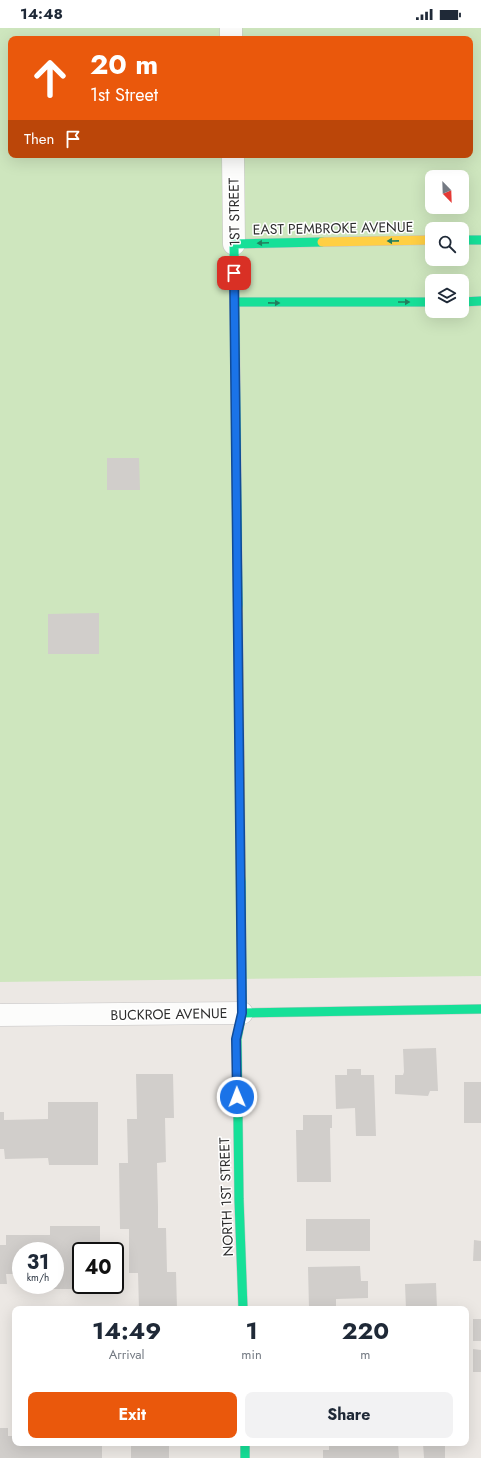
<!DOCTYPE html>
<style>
body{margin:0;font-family:Jost,sans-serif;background:#f2f2f3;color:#1f2937;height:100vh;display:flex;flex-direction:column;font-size:15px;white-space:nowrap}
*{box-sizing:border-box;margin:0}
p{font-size:13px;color:#747a83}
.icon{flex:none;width:22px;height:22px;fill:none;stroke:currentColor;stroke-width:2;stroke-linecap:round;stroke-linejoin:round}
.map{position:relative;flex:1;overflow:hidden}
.details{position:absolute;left:12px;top:1278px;width:457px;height:140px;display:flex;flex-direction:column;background:#fff;border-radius:8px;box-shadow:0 4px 16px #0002}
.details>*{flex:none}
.hud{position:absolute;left:8px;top:8px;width:465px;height:122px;border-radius:8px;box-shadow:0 4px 16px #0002;background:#ea580c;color:#fff;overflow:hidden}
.needle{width:26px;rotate:157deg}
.controls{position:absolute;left:425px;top:142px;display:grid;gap:8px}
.controls a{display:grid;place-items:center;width:44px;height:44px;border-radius:8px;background:#fff;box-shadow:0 4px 16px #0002;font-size:20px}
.speed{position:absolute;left:12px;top:1214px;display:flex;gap:8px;font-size:20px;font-weight:700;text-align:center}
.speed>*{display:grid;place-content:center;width:52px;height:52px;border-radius:50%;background:#fff;box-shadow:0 4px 16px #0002;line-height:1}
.speed small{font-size:10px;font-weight:400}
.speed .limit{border:2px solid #111;border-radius:6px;background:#fff;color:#111}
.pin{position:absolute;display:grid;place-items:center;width:34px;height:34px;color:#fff;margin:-17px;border-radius:8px;box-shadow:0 2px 6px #0006}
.me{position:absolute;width:44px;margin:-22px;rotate:359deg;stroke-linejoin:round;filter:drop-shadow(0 0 3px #0008)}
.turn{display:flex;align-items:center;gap:14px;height:84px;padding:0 16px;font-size:18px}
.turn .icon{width:52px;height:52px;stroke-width:2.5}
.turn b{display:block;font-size:28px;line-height:34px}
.then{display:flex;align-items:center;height:38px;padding:0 16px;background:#0003;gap:8px;font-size:15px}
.eta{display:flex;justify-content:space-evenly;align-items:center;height:68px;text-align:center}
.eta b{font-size:24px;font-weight:700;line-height:28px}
.primary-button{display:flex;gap:8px;margin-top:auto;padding:8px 16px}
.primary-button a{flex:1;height:46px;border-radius:8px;background:#ea580c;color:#fff;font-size:16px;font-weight:700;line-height:46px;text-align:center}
.primary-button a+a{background:#f2f2f3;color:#1f2937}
.status{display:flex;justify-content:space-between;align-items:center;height:28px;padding:0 20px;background:#fff;direction:ltr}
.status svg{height:11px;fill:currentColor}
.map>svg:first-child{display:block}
.green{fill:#cee6be;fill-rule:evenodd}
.building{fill:#d1cecb}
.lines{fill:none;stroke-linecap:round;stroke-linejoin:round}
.street-casing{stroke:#c5c4c5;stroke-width:23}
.fast-casing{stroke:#c5c4c5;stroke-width:10}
.slow-casing{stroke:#c5c4c5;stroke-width:10}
.street{stroke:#fcfcfb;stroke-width:22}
.fast{stroke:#16e098;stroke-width:9}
.slow{stroke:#ffcf43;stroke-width:9}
.oneway{fill:#237e5e}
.route-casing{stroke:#114b97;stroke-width:10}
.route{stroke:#1a73e8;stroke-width:7}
.labels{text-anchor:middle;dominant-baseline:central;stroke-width:3;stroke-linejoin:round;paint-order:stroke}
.street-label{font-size:14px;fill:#2e2e2e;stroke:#fff}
</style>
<div class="status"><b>14:48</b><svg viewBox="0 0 49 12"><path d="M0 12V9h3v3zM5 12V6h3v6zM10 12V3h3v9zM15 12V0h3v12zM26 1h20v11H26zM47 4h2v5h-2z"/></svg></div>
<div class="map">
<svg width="481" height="1430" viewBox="0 0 481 1430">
<rect width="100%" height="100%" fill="#ece8e4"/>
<path class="green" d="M 0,0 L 481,0 L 481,948 L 0,954 ZM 11,11 L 470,11 L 470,127 L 11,127 ZM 432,149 L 462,149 L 462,179 L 432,179 ZM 432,201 L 462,201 L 462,231 L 432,231 ZM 432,253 L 462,253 L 462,283 L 432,283 Z"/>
<g class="building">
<path d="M 107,430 L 139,430 L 140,462 L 107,462 Z"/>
<path d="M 99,585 L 99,626 L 48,626 L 48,586 Z"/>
<path d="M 436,1020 L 438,1063 L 430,1063 L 428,1068 L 395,1066 L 395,1047 L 403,1047 L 404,1044 L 403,1021 Z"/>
<path d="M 347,1041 L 361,1041 L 361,1047 L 374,1047 L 376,1108 L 356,1108 L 355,1080 L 336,1081 L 335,1047 L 347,1047 Z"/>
<path d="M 136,1046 L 173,1046 L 174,1090 L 165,1090 L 166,1134 L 157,1135 L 158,1179 L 158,1200 L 166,1200 L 167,1244 L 176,1244 L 177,1281 L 139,1281 L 138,1245 L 129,1245 L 129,1201 L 120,1201 L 119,1135 L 128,1135 L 127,1091 L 137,1091 Z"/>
<rect x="464" y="1054" width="17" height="41"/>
<path d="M 48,1074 L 98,1074 L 98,1137 L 49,1137 L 48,1130 L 5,1131 L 4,1121 L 0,1121 L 0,1084 L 4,1084 L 4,1092 L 48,1091 Z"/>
<path d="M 303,1087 L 332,1087 L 332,1100 L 330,1100 L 331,1154 L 297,1154 L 296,1102 L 303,1102 Z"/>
<rect x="306" y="1191" width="64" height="32"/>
<path d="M 50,1198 L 100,1198 L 100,1223 L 81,1223 L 81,1257 L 101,1257 L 101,1261 L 51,1261 L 51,1257 L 55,1257 L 55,1223 L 21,1223 L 21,1246 L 6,1246 L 7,1256 L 0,1256 L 0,1217 L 6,1217 L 6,1207 L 50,1207 Z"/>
<path d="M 474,1212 L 481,1213 L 481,1233 L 473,1233 Z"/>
<path d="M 360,1238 L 361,1253 L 368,1253 L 368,1270 L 336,1271 L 336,1279 L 309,1280 L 308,1239 Z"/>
<path d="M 436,1255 L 437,1281 L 406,1281 L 405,1256 Z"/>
<rect x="473" y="1291" width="8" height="22"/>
<path d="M 473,1321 L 481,1322 L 481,1344 L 473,1344 Z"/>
<path d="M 0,1400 L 8,1400 L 8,1408 L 15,1408 L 15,1415 L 102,1415 L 102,1430 L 0,1430 Z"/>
<rect x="131" y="1415" width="38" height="15"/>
<path d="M 329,1415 L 398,1415 L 399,1430 L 323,1430 L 323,1422 L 329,1422 Z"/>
<path d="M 423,1415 L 445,1415 L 445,1430 L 424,1430 Z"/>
</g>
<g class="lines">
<defs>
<g id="street">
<path d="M 231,0 L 231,11"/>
<path d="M 233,127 L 234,216"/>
<path d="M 0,987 L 242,985"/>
</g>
<g id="fast">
<path d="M 462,212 L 481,212"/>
<path d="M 235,274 L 432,274"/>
<path d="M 462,274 L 481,273"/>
<path d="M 238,579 L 234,216 L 322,214"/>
<path d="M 241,851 L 242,985 L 237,1011 L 239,1171 L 243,1281"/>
<path d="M 242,985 L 481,981"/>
<path d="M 245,1415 L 245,1430"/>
</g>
<g id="slow">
<path d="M 322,214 L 432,212"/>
<path d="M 238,579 L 241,851"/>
</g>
</defs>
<use href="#street" class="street-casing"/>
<use href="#fast" class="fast-casing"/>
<use href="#slow" class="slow-casing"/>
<use href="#street" class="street"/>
<use href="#fast" class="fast"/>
<use href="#slow" class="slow"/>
</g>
<defs><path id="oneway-solid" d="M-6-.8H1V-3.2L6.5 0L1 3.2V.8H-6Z"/></defs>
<g class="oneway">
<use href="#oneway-solid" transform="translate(393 213) rotate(179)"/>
<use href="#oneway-solid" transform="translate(263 215) rotate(178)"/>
<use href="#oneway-solid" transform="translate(404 274)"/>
<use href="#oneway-solid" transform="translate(274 275) rotate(1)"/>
</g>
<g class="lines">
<defs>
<path id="route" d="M 234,245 L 242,985 L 236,1011 L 237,1069"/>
</defs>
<use href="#route" class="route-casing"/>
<use href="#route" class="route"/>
</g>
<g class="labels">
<g class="street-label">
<text transform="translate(234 184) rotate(-91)">1ST STREET</text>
<text transform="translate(333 200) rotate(-1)">EAST PEMBROKE AVENUE</text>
<text transform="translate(169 986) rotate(-1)">BUCKROE AVENUE</text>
<text transform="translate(226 1169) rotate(-92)">NORTH 1ST STREET</text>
</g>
</g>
</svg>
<div class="controls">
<a><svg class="needle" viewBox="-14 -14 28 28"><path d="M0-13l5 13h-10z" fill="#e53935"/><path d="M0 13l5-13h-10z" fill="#747a83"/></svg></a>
<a><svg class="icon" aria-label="search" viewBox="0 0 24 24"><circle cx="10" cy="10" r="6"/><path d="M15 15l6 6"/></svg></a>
<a><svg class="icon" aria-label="layers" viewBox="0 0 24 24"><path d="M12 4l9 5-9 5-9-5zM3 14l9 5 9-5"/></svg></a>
</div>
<div class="speed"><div>31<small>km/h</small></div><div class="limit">40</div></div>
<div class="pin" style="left:234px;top:245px;background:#d93025"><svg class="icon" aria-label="arrive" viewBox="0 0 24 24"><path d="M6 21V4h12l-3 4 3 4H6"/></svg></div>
<svg class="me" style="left:237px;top:1069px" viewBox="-20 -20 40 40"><circle r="17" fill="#1a73e8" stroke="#fff" stroke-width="3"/><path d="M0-11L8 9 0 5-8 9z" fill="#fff"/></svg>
<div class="hud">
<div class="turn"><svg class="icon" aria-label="ahead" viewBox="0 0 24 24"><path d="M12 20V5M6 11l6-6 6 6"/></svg><div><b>20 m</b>1st Street</div></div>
<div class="then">Then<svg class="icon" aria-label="arrive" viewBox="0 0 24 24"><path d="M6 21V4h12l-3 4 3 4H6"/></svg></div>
</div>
<section class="details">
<div class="eta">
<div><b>14:49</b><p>Arrival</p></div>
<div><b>1</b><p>min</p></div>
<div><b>220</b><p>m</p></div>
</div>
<div class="primary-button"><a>Exit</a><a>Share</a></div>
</section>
</div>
